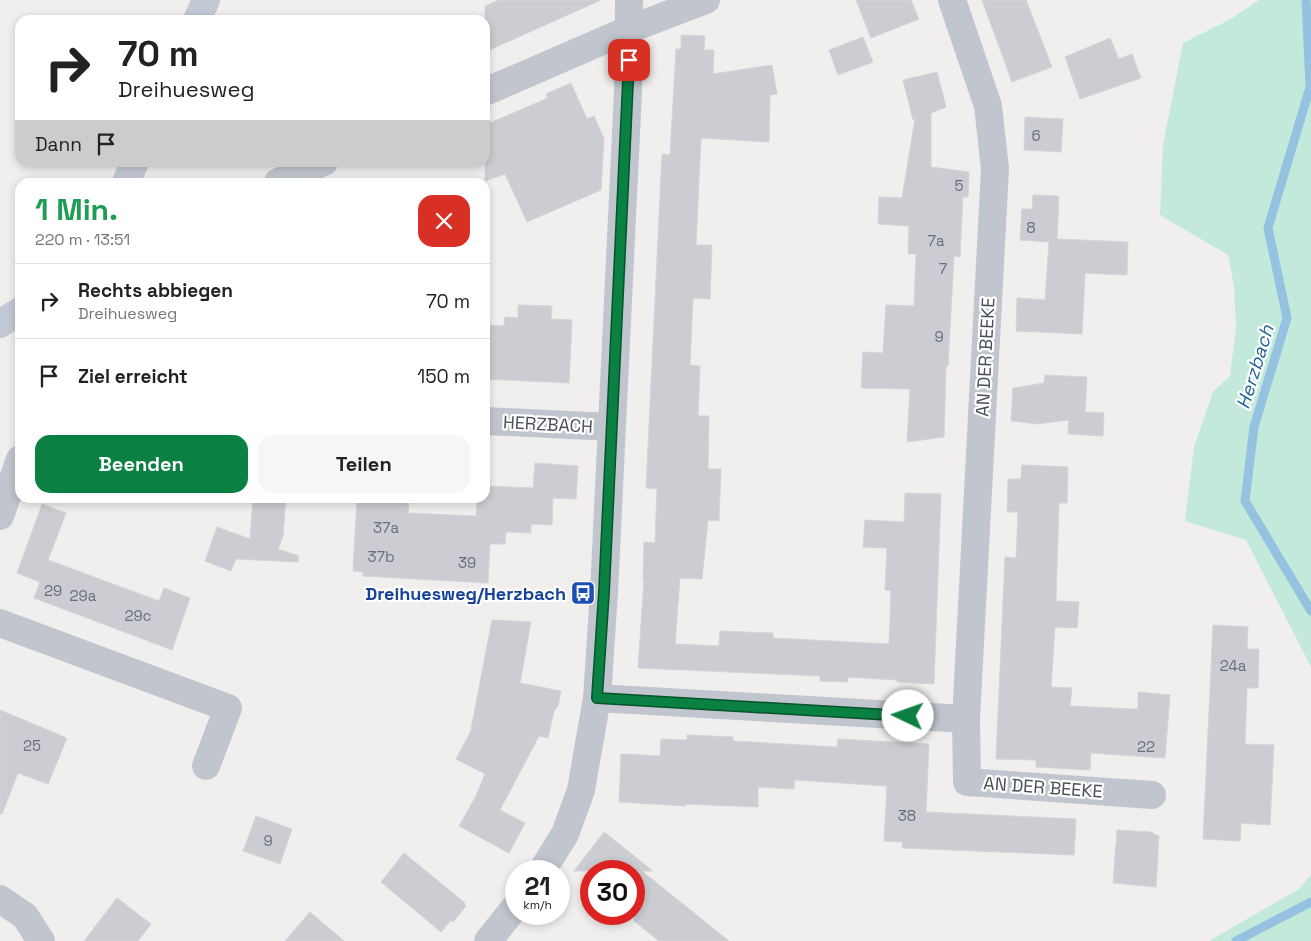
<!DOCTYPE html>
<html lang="de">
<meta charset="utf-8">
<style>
body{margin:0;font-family:"Space Grotesk",sans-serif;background:#f6f6f6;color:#222;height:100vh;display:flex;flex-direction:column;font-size:19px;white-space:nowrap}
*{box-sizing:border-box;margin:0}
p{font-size:16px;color:#767676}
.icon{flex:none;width:28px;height:28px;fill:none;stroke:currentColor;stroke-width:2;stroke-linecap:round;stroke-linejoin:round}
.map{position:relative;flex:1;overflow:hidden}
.sheet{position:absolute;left:15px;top:178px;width:475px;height:325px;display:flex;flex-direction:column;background:#fff;border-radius:15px;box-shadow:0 2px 8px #0003}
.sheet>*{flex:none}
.banner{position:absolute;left:15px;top:15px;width:475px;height:152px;border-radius:15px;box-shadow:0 2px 8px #0003;background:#fff;color:#222;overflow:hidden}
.speed{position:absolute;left:505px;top:860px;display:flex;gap:10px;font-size:25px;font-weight:700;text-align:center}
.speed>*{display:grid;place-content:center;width:65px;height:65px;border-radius:50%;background:#fff;box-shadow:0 2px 8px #0003;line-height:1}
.speed small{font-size:12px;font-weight:400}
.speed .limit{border:8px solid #d22;background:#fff;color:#111}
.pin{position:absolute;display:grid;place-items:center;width:42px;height:42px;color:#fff;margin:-21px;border-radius:10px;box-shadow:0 2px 8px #0006}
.me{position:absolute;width:55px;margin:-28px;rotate:273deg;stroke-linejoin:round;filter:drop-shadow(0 0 4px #0008)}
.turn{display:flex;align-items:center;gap:18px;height:105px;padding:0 20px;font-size:22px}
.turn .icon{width:65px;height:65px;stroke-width:2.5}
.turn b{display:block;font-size:35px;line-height:42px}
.then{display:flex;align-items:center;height:48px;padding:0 20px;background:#0003;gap:10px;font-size:19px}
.round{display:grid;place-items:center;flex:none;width:52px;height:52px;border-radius:15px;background:#f6f6f6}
.overview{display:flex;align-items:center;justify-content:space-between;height:85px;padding:0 20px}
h1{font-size:30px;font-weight:700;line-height:38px;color:#1e9e55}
.primary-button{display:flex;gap:10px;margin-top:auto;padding:10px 20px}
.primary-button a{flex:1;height:58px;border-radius:15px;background:#0b8043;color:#fff;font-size:20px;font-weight:700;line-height:58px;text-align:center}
.primary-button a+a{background:#f6f6f6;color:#222}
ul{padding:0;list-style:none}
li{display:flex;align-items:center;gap:15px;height:75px;padding:0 20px;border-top:1px solid #e0e0e0}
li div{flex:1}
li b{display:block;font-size:19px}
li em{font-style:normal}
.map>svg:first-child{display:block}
.green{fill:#c2e9d9}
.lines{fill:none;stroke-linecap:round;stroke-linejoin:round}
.stream{stroke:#95c2e0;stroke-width:9}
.building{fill:#cccdd2;stroke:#d3d4d9}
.street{stroke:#c1c6ce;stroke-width:28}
.secondary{stroke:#c3c8d5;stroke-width:28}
.route-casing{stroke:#07532c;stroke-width:12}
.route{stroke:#0b8043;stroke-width:9}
.labels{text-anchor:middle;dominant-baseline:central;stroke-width:4.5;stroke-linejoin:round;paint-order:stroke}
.number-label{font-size:15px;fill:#6a6e77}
.street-label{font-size:18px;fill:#494e59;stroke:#fff}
.transit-label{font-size:18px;font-weight:bold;fill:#164399;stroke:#fff;text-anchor:end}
.water-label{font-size:19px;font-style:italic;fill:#1e6697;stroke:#fff}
</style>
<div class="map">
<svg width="1311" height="941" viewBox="0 0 1311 941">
<rect width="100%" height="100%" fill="#f1efee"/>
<g class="green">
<path d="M 1259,0 L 1311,0 L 1311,667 L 1246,540 L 1185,521 L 1194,447 L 1213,392 L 1230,376 L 1236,327 L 1234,286 L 1228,255 L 1160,215 L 1163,145 L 1183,43 L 1231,19 Z"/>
<path d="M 1311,875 L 1311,941 L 1209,941 L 1299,889 Z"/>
</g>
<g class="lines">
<g class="stream">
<path d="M 1306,0 L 1310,87 L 1268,228 L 1287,318 L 1254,427 L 1245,501 L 1311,611"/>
<path d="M 1236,941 L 1311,902"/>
</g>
</g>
<g class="building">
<path d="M 499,0 L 601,0 L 485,52 L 485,6 Z"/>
<path d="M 856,0 L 911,0 L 919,19 L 871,38 Z"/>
<path d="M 982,0 L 1026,0 L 1052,67 L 1012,82 Z"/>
<path d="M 681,35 L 705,36 L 704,50 L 714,50 L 713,74 L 772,65 L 777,94 L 770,95 L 769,142 L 701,138 L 696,245 L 712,245 L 710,299 L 693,298 L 690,365 L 700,366 L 698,416 L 709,416 L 708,469 L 721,469 L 719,521 L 708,520 L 702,579 L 680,578 L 675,644 L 719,646 L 720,631 L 773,633 L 773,638 L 889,644 L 891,591 L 885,590 L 887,548 L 863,547 L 865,520 L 904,522 L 905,493 L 941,494 L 934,684 L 897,682 L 897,680 L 848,677 L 848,682 L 820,681 L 820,676 L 638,668 L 644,580 L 643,580 L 644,542 L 655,543 L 657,489 L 646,488 L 662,154 L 670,155 L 676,49 L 681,49 Z"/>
<path d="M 863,37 L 873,62 L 838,75 L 829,50 Z"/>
<path d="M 1110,38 L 1119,59 L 1132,54 L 1141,78 L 1080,99 L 1065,57 Z"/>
<path d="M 937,72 L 946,107 L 931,113 L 931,167 L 969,172 L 968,197 L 963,197 L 960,257 L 954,256 L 948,366 L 946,366 L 944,437 L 907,442 L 910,389 L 861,388 L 863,352 L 883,353 L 886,305 L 914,306 L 916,254 L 908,254 L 909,226 L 878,224 L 879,197 L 902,198 L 915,119 L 913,120 L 903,80 Z"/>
<path d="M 571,83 L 587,119 L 594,116 L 604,139 L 601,190 L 527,222 L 505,174 L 485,181 L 485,125 L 548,98 L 546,94 Z"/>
<path d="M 1025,117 L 1063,119 L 1061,152 L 1024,150 Z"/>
<path d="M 1033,195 L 1059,196 L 1057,239 L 1128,242 L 1127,275 L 1085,273 L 1082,334 L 1016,331 L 1017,298 L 1045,300 L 1049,242 L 1020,240 L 1022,209 L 1032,209 Z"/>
<path d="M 518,305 L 552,306 L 551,319 L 572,320 L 569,383 L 485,379 L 485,325 L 504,326 L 505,317 L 518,318 Z"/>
<path d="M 1045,375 L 1087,377 L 1085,412 L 1104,413 L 1103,436 L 1068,434 L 1069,420 L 1037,424 L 1011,421 L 1013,388 L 1044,383 Z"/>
<path d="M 535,463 L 578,466 L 576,499 L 553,498 L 552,525 L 531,524 L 531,533 L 506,532 L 505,544 L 490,544 L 488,583 L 363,576 L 363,572 L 353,571 L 357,498 L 409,498 L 408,513 L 476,516 L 477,498 L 485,498 L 485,486 L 533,488 Z"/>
<path d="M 1022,465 L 1068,467 L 1067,503 L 1059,503 L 1056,601 L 1079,602 L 1077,628 L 1055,627 L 1051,687 L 1072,688 L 1070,706 L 1134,709 L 1138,709 L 1138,692 L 1170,695 L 1165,758 L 1091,753 L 1090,770 L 1036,767 L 1036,760 L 996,759 L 1005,557 L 1016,558 L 1018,512 L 1007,512 L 1008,479 L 1021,479 Z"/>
<path d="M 253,498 L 286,498 L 283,536 L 278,549 L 299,556 L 298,562 L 236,559 L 231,571 L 205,561 L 217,527 L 250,539 Z"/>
<path d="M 42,504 L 66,513 L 48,560 L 159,601 L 164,588 L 190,598 L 172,650 L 34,598 L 40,582 L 17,573 Z"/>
<path d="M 492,620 L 531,622 L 520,683 L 561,691 L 558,706 L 554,711 L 548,738 L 539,736 L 500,810 L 525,823 L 509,853 L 459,826 L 475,798 L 485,774 L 456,759 L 472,729 L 471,729 Z"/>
<path d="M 1213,625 L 1248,627 L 1247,649 L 1259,649 L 1258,688 L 1247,688 L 1245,744 L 1274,745 L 1270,825 L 1241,823 L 1240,841 L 1203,839 Z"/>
<path d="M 0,710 L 67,738 L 48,784 L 18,773 L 2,814 L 0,814 Z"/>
<path d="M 687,735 L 733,737 L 733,741 L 837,747 L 838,739 L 929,744 L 926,812 L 1076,819 L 1074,855 L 902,848 L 903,842 L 884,841 L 887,786 L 795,780 L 794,789 L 758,787 L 758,807 L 686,804 L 686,806 L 619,802 L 621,754 L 660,756 L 661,739 L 687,740 Z"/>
<path d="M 256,816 L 292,829 L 280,864 L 243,851 Z"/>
<path d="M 1117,830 L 1150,832 L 1159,836 L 1156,887 L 1113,883 Z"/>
<path d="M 604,832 L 653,871 L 642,871 L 729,941 L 659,941 L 634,921 L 634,871 L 574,871 Z"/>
<path d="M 404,853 L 465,903 L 464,904 L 466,906 L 453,922 L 451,920 L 441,932 L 381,882 Z"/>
<path d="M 117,898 L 151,924 L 138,941 L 84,941 Z"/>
<path d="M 310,912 L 344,941 L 285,941 Z"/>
</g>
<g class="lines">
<g class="street">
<path d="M 952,0 L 988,106 L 995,169 L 966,719 L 967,782 L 1152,795"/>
<path d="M 485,92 L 630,29 L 706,0"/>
<path d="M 278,182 L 324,162"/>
<path d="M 485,421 L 611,427"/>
<path d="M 0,516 L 20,459"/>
<path d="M 0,623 L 228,708 L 206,766"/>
<path d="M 597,698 L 966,719"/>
<path d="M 542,871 L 565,834 L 581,790 L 597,698 L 604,592 L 628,92 L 629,0"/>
<path d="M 0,899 L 25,916 L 41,941"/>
<path d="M 488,941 L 516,906"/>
</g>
<g class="secondary">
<path d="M 197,20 L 206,0"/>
<path d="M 126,182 L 135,162"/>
<path d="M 0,324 L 20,311"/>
</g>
</g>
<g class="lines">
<defs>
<path id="route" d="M 629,60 L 604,592 L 597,698 L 908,716"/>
</defs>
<use href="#route" class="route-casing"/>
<use href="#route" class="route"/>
</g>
<defs>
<symbol id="bus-square" viewBox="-11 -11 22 22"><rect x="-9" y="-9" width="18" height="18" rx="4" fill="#1a4fb4" stroke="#fff"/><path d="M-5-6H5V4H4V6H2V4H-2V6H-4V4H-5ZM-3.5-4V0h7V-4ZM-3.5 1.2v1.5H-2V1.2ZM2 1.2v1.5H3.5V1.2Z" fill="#fff"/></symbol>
</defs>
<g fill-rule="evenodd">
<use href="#bus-square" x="569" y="579" width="28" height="28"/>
</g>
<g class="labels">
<g class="number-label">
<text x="1036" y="135">6</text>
<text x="959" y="185">5</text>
<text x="1031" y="227">8</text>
<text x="936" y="240">7a</text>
<text x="943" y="268">7</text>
<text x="939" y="336">9</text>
<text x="386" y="527">37a</text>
<text x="381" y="556">37b</text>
<text x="467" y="562">39</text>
<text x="53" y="590">29</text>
<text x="83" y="595">29a</text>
<text x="138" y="615">29c</text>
<text x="1233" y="665">24a</text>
<text x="32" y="745">25</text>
<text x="1146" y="746">22</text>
<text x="907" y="815">38</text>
<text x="268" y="840">9</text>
</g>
<g class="street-label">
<text transform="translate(985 357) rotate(-87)">AN DER BEEKE</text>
<text transform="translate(548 424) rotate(3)">HERZBACH</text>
<text transform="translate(1043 787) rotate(4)">AN DER BEEKE</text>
</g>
<g class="transit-label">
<text x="566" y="593">Dreihuesweg/Herzbach</text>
</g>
<g class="water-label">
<text transform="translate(1255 367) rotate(-73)">Herzbach</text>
</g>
</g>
</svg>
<div class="speed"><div>21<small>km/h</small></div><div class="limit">30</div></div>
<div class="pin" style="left:629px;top:60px;background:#d93025"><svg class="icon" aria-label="arrive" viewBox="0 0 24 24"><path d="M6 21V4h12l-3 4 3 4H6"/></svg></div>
<svg class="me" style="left:908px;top:716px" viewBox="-20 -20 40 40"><circle r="19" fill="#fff"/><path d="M0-13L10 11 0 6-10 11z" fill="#0b8043"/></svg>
<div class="banner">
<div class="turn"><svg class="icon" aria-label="right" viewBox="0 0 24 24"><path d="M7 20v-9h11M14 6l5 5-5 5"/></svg><div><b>70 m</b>Dreihuesweg</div></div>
<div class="then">Dann<svg class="icon" aria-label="arrive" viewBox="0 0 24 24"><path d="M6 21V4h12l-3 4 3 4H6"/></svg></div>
</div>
<section class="sheet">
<div class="overview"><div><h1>1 Min.</h1><p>220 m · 13:51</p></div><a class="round" style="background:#d93025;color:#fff"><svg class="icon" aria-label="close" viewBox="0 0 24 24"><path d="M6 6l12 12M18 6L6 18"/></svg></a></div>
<ul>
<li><svg class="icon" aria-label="right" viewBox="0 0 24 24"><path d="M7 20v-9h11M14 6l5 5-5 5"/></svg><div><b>Rechts abbiegen</b><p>Dreihuesweg</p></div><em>70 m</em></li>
<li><svg class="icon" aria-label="arrive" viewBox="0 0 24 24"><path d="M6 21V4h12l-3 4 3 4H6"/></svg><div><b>Ziel erreicht</b></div><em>150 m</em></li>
</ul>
<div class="primary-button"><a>Beenden</a><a>Teilen</a></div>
</section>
</div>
